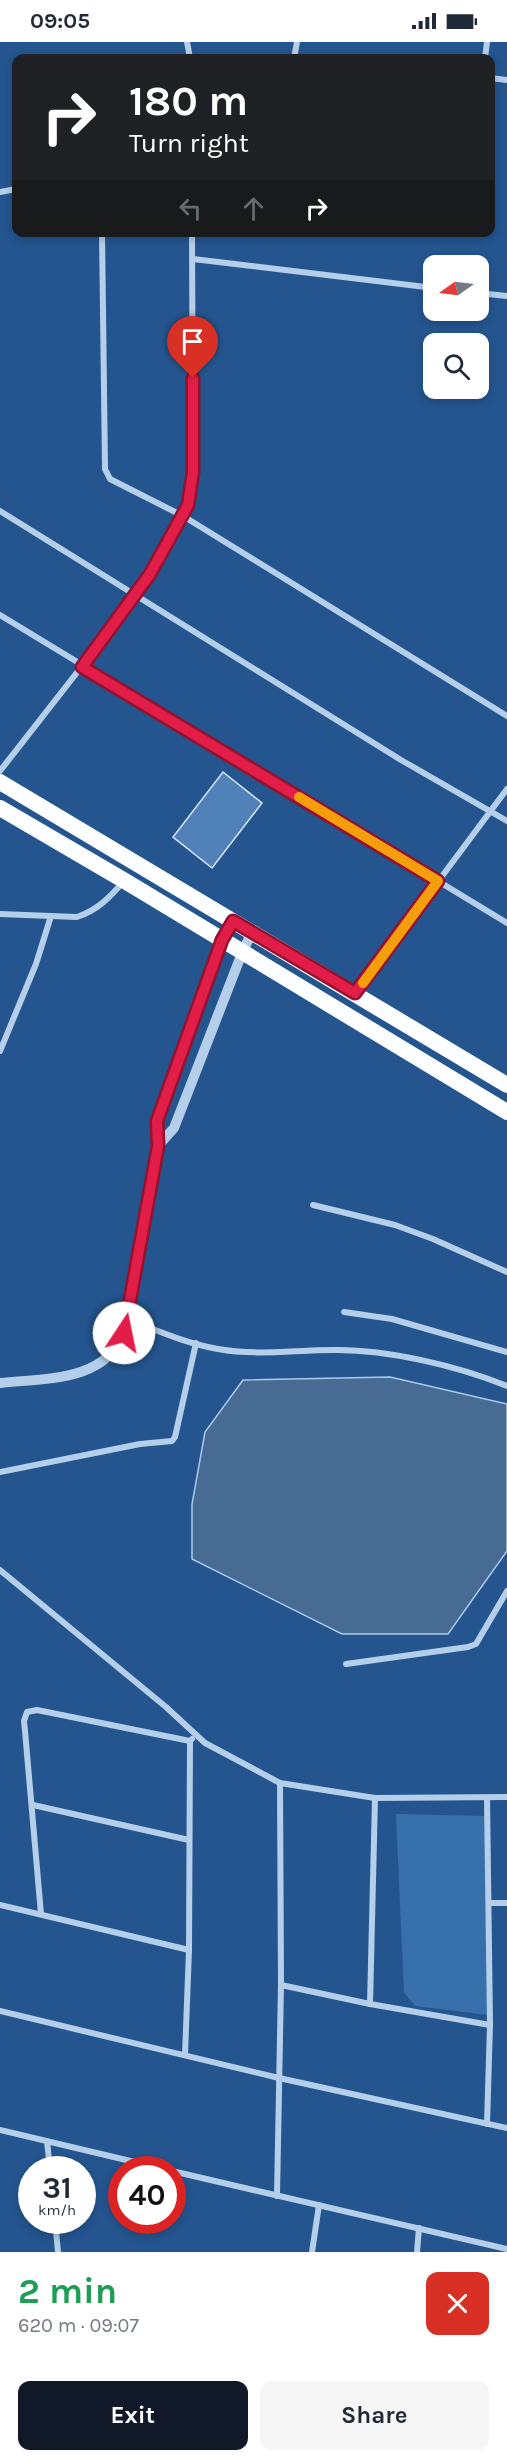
<!DOCTYPE html>
<meta charset="utf-8">
<style>
body{margin:0;font-family:Karla,sans-serif;background:#f6f6f7;color:#1f2937;height:100vh;display:flex;flex-direction:column;font-size:22px;white-space:nowrap}
*{box-sizing:border-box;margin:0}
p{font-size:20px;color:#747a83}
.icon{flex:none;width:33px;height:33px;fill:none;stroke:currentColor;stroke-width:2;stroke-linecap:round;stroke-linejoin:round}
.map{position:relative;height:2210px;overflow:hidden}
.drawer{display:flex;flex-direction:column;background:#fff;flex:1}
.drawer>*{flex:none}
.hud{position:absolute;left:12px;top:12px;width:483px;height:183px;border-radius:12px;box-shadow:0 3px 9px #0003;background:#202124;color:#fff;overflow:hidden}
.needle{width:39px;rotate:256deg}
.buttons{position:absolute;left:423px;top:213px;display:grid;gap:12px}
.buttons a{display:grid;place-items:center;width:66px;height:66px;border-radius:12px;background:#fff;box-shadow:0 3px 9px #0003;font-size:30px}
.speed{position:absolute;left:18px;top:2114px;display:flex;gap:12px;font-size:30px;font-weight:700;text-align:center}
.speed>*{display:grid;place-content:center;width:78px;height:78px;border-radius:50%;background:#fff;box-shadow:0 3px 9px #0003;line-height:1}
.speed small{font-size:15px;font-weight:400}
.speed .limit{border:9px solid #d22;background:#fff;color:#111}
.pin{position:absolute;display:grid;place-items:center;width:51px;height:51px;color:#fff;margin:-62px -26px;border-radius:50% 50% 50% 0;rotate:-45deg;box-shadow:0 0 6px #0007}
.pin .icon{rotate:45deg}
.me{position:absolute;width:66px;margin:-33px;rotate:11deg;stroke-linejoin:round;filter:drop-shadow(0 0 4px #0008)}
.turn{display:flex;align-items:center;gap:21px;height:126px;padding:0 18px;font-size:27px}
.turn .icon{width:78px;height:78px;stroke-width:2.5}
.turn b{display:block;font-size:42px;line-height:51px}
.lanes{display:flex;align-items:center;height:57px;padding:0 18px;background:#0003;justify-content:center;gap:30px;direction:ltr}
.lanes .off{opacity:.35}
.round{display:grid;place-items:center;flex:none;width:63px;height:63px;border-radius:12px;background:#f6f6f7}
.summary{display:flex;align-items:center;justify-content:space-between;height:102px;padding:0 18px}
h1{font-size:36px;font-weight:700;line-height:45px;color:#1e9e55}
.action{display:flex;gap:12px;margin-top:auto;padding:12px 18px}
.action a{flex:1;height:69px;border-radius:12px;background:#111827;color:#fff;font-size:24px;font-weight:700;line-height:69px;text-align:center}
.action a+a{background:#f6f6f7;color:#1f2937}
.status{display:flex;justify-content:space-between;align-items:center;height:42px;padding:0 30px;background:#fff;direction:ltr}
.status svg{height:16px;fill:currentColor}
.map>svg:first-child{display:block}
.green{fill:#3870ac}
.water{fill:#486b94;stroke:#a9caec;stroke-width:1.5}
.building{fill:#5081b8;stroke:#d9e8f9;stroke-width:1.5}
.lines{fill:none;stroke-linecap:round;stroke-linejoin:round}
.minor{stroke:#b5cfeb;stroke-width:6}
.tertiary{stroke:#b5cfeb;stroke-width:10}
.trunk{stroke:#fcfeff;stroke-width:16}
.route-casing{stroke:#92132f;stroke-width:15}
.route{stroke:#e11d48;stroke-width:10}
.slow{stroke:#f59e0b;stroke-width:10}
</style>
<div class="status"><b>09:05</b><svg viewBox="0 0 49 12"><path d="M0 12V9h3v3zM5 12V6h3v6zM10 12V3h3v9zM15 12V0h3v12zM26 1h20v11H26zM47 4h2v5h-2z"/></svg></div>
<div class="map">
<svg width="507" height="2210" viewBox="0 0 507 2210">
<rect width="100%" height="100%" fill="#24558f"/>
<path class="green" d="M 396,1772 L 485,1774 L 488,1973 L 415,1964 L 404,1951 Z"/>
<path class="water" d="M 390,1335 L 507,1362 L 507,1509 L 448,1592 L 342,1592 L 192,1517 L 192,1462 L 205,1390 L 243,1338 Z"/>
<path class="building" d="M 223,730 L 262,761 L 212,826 L 173,795 Z"/>
<g class="lines">
<g class="minor">
<path d="M 187,0 L 190,16"/>
<path d="M 294,16 L 297,0"/>
<path d="M 485,16 L 487,0"/>
<path d="M 490,36 L 507,38"/>
<path d="M 0,150 L 16,147"/>
<path d="M 102,190 L 105,427 L 110,437 L 183,474 L 507,674"/>
<path d="M 193,217 L 434,246"/>
<path d="M 478,251 L 507,254"/>
<path d="M 0,469 L 401,718 L 507,779"/>
<path d="M 0,573 L 507,881"/>
<path d="M 0,729 L 136,555 L 150,532 L 188,463 L 193,430 L 192,190"/>
<path d="M 0,872 L 77,875 C 98,868 110,855 124,839"/>
<path d="M 355,951 L 507,747"/>
<path d="M 0,1009 L 36,922 L 51,874"/>
<path d="M 313,1163 L 395,1183 L 433,1197 L 507,1230"/>
<path d="M 344,1270 L 392,1277 L 507,1310"/>
<path d="M 127,1277 C 156,1288 187,1302 218,1307 C 256,1314 294,1308 333,1308 C 386,1307 458,1324 507,1344"/>
<path d="M 0,1430 L 140,1402 L 172,1399 L 175,1395 L 196,1301"/>
<path d="M 0,1528 L 166,1665 L 205,1701 L 280,1741 L 375,1756 L 507,1755"/>
<path d="M 346,1622 L 468,1605 L 476,1602 L 507,1549"/>
<path d="M 33,1763 L 189,1798"/>
<path d="M 490,1861 L 507,1861"/>
<path d="M 0,1863 L 189,1908"/>
<path d="M 41,1872 L 25,1689 L 24,1679 L 27,1670 L 37,1668 L 190,1699"/>
<path d="M 281,1943 L 370,1962 L 490,1983"/>
<path d="M 370,1962 L 375,1756"/>
<path d="M 0,1969 L 279,2036 L 507,2086"/>
<path d="M 185,2013 L 189,1908 L 190,1699 L 192,1697"/>
<path d="M 487,2082 L 490,1983 L 487,1756"/>
<path d="M 0,2088 L 164,2127"/>
<path d="M 47,2099 L 50,2127"/>
<path d="M 172,2129 L 507,2207"/>
<path d="M 277,2154 L 281,1943 L 280,1741"/>
<path d="M 55,2178 L 58,2210"/>
<path d="M 312,2210 L 319,2163"/>
<path d="M 417,2210 L 419,2186"/>
</g>
<g class="tertiary">
<path d="M 158,1104 L 174,1086 L 242,911 L 252,890"/>
<path d="M 0,1341 C 45,1336 105,1340 124,1291 L 158,1104 L 157,1079 L 222,898 L 233,879"/>
</g>
<g class="trunk">
<path d="M 0,740 L 507,1043"/>
<path d="M 0,766 L 125,839 L 507,1070"/>
</g>
</g>
<g class="lines">
<defs>
<path id="route" d="M 124,1291 L 158,1104 L 157,1079 L 222,898 L 233,879 L 355,951 L 438,839 L 82,625 L 150,532 L 188,463 L 193,430 L 193,336"/>
</defs>
<use href="#route" class="route-casing"/>
<use href="#route" class="route"/>
<path class="slow" d="M 299,755 L 438,839 L 363,941"/>
</g>
</svg>
<div class="buttons">
<a><svg class="needle" viewBox="-14 -14 28 28"><path d="M0-13l5 13h-10z" fill="#e53935"/><path d="M0 13l5-13h-10z" fill="#747a83"/></svg></a>
<a><svg class="icon" aria-label="search" viewBox="0 0 24 24"><circle cx="10" cy="10" r="6"/><path d="M15 15l6 6"/></svg></a>
</div>
<div class="speed"><div>31<small>km/h</small></div><div class="limit">40</div></div>
<div class="pin" style="left:193px;top:336px;background:#d93025"><svg class="icon" aria-label="arrive" viewBox="0 0 24 24"><path d="M6 21V4h12l-3 4 3 4H6"/></svg></div>
<svg class="me" style="left:124px;top:1291px" viewBox="-20 -20 40 40"><circle r="19" fill="#fff"/><path d="M0-13L10 11 0 6-10 11z" fill="#e11d48"/></svg>
<div class="hud">
<div class="turn"><svg class="icon" aria-label="right" viewBox="0 0 24 24"><path d="M7 20v-9h11M14 6l5 5-5 5"/></svg><div><b>180 m</b>Turn right</div></div>
<div class="lanes"><svg class="icon off" aria-label="left" viewBox="0 0 24 24"><path d="M17 20v-9H6M10 6l-5 5 5 5"/></svg><svg class="icon off" aria-label="ahead" viewBox="0 0 24 24"><path d="M12 20V5M6 11l6-6 6 6"/></svg><svg class="icon" aria-label="right" viewBox="0 0 24 24"><path d="M7 20v-9h11M14 6l5 5-5 5"/></svg></div>
</div>
</div>
<section class="drawer">
<div class="summary"><div><h1>2 min</h1><p>620 m · 09:07</p></div><a class="round" style="background:#d93025;color:#fff"><svg class="icon" aria-label="close" viewBox="0 0 24 24"><path d="M6 6l12 12M18 6L6 18"/></svg></a></div>
<div class="action"><a>Exit</a><a>Share</a></div>
</section>
